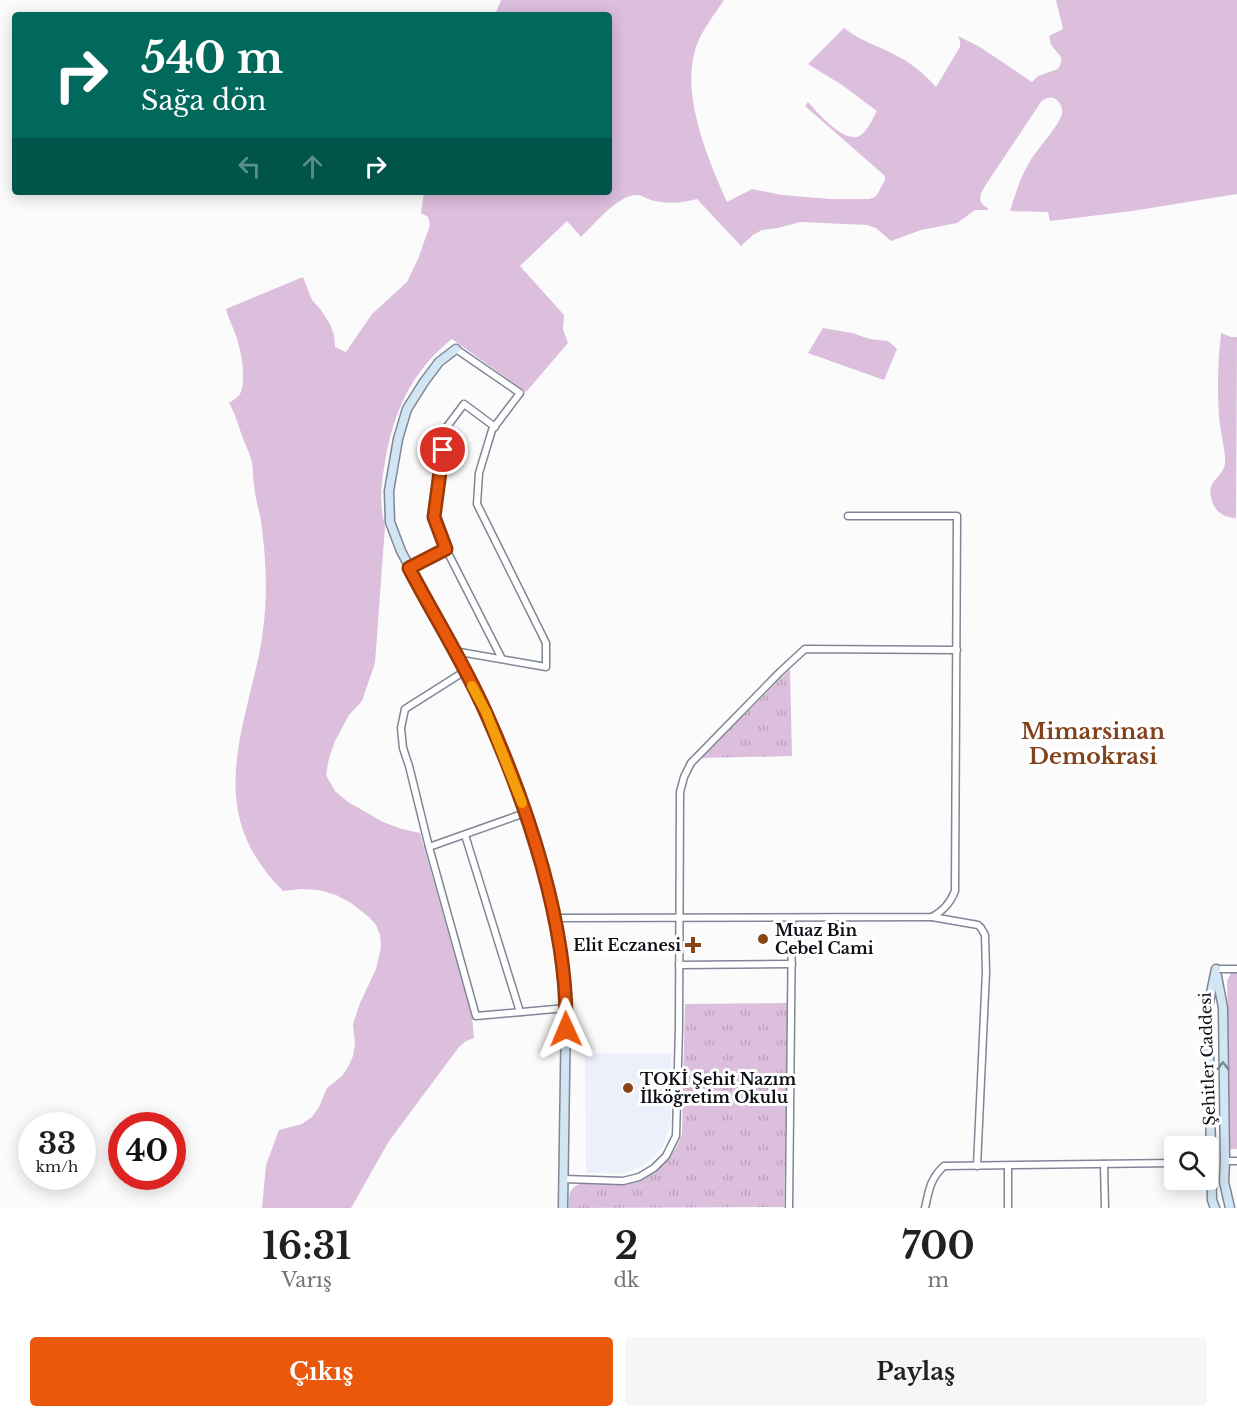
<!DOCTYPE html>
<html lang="tr">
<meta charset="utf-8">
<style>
body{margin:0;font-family:"Libre Baskerville",serif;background:#f6f6f6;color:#202124;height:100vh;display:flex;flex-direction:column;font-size:22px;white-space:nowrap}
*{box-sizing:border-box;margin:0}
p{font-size:20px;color:#757577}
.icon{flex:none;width:33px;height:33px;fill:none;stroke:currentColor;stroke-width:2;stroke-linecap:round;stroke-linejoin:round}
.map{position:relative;height:1208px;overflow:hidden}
.panel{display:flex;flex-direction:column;background:#fff;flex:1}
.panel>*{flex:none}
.banner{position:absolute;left:12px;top:12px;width:600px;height:183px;border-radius:6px;box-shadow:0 3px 15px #0003;background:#00695c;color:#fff;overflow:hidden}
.buttons{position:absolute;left:1164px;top:1136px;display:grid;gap:12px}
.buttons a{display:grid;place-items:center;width:54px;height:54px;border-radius:6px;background:#fff;box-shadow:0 3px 15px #0003;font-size:30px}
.speed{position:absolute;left:18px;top:1112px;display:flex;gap:12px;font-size:30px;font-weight:700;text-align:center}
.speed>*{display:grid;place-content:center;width:78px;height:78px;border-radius:50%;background:#fff;box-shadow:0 3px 15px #0003;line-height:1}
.speed small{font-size:15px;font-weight:400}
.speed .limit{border:9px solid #d22;background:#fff;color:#111}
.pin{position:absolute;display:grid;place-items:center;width:51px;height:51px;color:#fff;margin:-26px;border:3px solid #fff;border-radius:50%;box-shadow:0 2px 6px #0007}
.me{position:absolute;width:66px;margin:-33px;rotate:359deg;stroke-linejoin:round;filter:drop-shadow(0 0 4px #0008)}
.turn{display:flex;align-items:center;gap:21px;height:126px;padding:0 30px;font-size:27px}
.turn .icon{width:78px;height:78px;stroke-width:2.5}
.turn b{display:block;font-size:42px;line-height:51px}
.lanes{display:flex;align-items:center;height:57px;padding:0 30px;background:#0003;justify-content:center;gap:30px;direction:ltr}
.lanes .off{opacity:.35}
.eta{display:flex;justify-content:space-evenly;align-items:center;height:102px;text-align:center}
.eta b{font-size:36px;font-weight:800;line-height:42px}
.primary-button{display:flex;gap:12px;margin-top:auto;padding:12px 30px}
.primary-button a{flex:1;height:69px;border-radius:6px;background:#ea580c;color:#fff;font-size:24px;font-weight:800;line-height:69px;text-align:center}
.primary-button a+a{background:#f6f6f6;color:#202124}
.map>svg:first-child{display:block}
.built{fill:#ecf0fa}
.grass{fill:#dcbedd}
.park{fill:url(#park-tufts)}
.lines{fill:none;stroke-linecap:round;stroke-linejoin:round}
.street-casing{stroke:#7f8696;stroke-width:9}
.secondary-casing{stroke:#7f8696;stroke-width:11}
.street{stroke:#fff;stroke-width:6}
.secondary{stroke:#d2e5f3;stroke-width:8}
.oneway{stroke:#79858f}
.route-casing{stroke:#983908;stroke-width:15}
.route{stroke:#ea580c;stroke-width:10}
.slow{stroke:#f59e0b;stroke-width:10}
.poi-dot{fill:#894518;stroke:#fff;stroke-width:2}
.labels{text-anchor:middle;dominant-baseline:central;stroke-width:6;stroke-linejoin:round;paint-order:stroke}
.poi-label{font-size:16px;font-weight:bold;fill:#0d0f15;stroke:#fff;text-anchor:start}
.street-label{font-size:16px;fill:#0d0f15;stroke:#fff}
.district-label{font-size:22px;font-weight:bold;fill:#82431c;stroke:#fff}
</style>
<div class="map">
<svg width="1237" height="1208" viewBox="0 0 1237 1208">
<defs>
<pattern id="park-tufts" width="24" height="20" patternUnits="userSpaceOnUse" patternTransform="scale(1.5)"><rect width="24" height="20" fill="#dcbedd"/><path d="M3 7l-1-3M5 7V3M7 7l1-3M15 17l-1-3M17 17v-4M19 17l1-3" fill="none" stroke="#bca2bd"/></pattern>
</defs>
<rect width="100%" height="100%" fill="#fbfbfb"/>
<path class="built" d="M 585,1053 L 671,1053 L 671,1123 L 663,1146 L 652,1159 L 641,1167 L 625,1173 L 586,1173 Z"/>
<g class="grass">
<path d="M 501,0 L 724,0 C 714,15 702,30 696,47 C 680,94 708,159 727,202 L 752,189 L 782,195 L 830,199 L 869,199 L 875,197 L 878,193 L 885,180 L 885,176 L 805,106 L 808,102 C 817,112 846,146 861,135 C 868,130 873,118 877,111 L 842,85 L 808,64 L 844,28 C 862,42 880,46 899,57 C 913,64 925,75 936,87 L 960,47 L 960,41 L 958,36 L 980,47 L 1032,82 L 1038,76 L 1058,69 C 1066,56 1058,55 1052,46 C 1050,44 1050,39 1049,36 L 1063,29 L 1056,0 L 1237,0 L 1237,194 L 1132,211 L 1050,221 L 1048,212 L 1010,211 C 1015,195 1020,178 1029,163 C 1036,150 1061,124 1062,113 C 1063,107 1059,100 1053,98 C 1048,97 1044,99 1041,102 L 985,186 C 980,195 976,202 988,208 L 988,210 L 975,210 L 957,223 L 921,230 L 891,241 L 876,228 L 867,225 L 800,222 L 778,228 L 762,230 L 753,235 L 741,246 L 697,199 C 683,203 669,204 655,201 C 649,200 642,195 637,195 C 617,195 594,225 581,237 L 567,221 L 520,266 L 564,315 L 563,329 L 568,343 L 526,392 L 452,339 C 412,370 393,413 385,462 C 381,484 379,504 385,526 L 375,663 L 362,701 L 349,715 L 335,741 L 329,758 L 326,775 L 335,791 L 348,802 L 383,822 L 402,829 L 420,833 L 472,1017 L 474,1038 L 466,1041 L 459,1047 L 389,1141 L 351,1208 L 262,1208 L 266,1165 L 279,1130 L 302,1124 L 312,1117 L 319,1107 L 327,1088 L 342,1076 L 348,1067 L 353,1056 L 355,1044 L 353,1024 L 360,1003 L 376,969 L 381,947 L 380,935 L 376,925 L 369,917 L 351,903 L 336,895 L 319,890 L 301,889 L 283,891 C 227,835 229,781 246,710 C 252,683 260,657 263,630 C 268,594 266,557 261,521 C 259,509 255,497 254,485 C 253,477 253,470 252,462 C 250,455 247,448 244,441 C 239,428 236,415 229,403 C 233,400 237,398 240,394 C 247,380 241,350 236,336 C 233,327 228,318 226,309 L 303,277 L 312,300 L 321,310 L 330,324 L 334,335 L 335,347 L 346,352 L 372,314 L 407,282 L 418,259 L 430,225 L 428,217 L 421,213 L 424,192 L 609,192 L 609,15 L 495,15 Z"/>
<path d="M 823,328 L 852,333 L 870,339 L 888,341 L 897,349 L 884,380 L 808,353 Z"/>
<path d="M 1221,333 L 1231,337 L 1237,337 L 1236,518 C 1225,518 1215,512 1212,501 C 1205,480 1223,479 1225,463 C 1226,453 1220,430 1219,417 C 1217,389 1218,361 1221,333 Z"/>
<path d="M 1237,966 L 1237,1149 L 1230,1149 L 1227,981 L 1232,971 Z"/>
</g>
<g class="park">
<path d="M 790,669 L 792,756 L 701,758 Z"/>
<path d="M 788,1003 L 784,1207 L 569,1208 C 569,1195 568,1187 583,1183 C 597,1183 619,1186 632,1183 C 655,1177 675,1156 682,1134 L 685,1004 Z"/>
</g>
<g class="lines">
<defs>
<g id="street">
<path d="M 495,427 L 464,404 L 446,428 L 434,517 L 446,549 L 502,659"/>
<path d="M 409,568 L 446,549"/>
<path d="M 454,651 L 546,667 L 546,643 L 477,504 L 479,473 L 492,430 L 520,393 L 456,349"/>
<path d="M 465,671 L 405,709 L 401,728 L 403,748 L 409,766 L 429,847 L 476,1016 L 566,1008"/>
<path d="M 465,835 L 520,1012"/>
<path d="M 429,847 L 525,813"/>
<path d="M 932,917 L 978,925 L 981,928 L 985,935 L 986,972 L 977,1166"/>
<path d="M 554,918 L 932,917 C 944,910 950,903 955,891 L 957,516 L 848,516"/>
<path d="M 679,965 L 792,964"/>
<path d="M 1216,969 L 1237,969"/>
<path d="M 1225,1161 L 1237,1161"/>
<path d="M 1104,1164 L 1105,1208"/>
<path d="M 1008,1166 L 1008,1208"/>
<path d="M 564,1179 L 623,1181 L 639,1177 L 654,1168 L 666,1156 L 676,1136 L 679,1028 L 680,792 L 684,777 L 691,763 L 780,672 L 805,649 L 957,650"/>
<path d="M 789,1208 L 792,918"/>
<path d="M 925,1208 C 929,1190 930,1179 944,1166 L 1174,1163"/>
</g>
<g id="secondary">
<path d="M 456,349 L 439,362 L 424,382 L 407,409 L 398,439 L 389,491 L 390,522 L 401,551 L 486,712 L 520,797 L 543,869 L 560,943 L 566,1008 L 563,1208"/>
<path d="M 1217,976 L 1223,1008 L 1225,1161 L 1224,1182 L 1230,1208"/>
<path d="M 1215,1208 L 1212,1200 L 1208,1007 L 1216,969"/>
</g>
</defs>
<use href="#street" class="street-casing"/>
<use href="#secondary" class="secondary-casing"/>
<use href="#street" class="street"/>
<use href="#secondary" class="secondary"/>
</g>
<defs><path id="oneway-chevron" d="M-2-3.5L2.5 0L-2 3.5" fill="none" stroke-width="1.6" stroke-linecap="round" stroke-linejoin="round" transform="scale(1.5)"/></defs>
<use class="oneway" href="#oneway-chevron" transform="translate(1223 1066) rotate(-91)"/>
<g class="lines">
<defs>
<path id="route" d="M 443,450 L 434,517 L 446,549 L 409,568 C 434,616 464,663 486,713 C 528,807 568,926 566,1029"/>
</defs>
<use href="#route" class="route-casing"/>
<use href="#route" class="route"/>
<path class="slow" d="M 472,686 L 486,712 L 522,803"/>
</g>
<g class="poi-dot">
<circle cx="763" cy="939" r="6"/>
<path d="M690 936h6v6h6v6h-6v6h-6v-6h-6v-6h6z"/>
<circle cx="628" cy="1088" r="6"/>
</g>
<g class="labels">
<g class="poi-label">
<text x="775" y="930">Muaz Bin<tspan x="775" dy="18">Cebel Cami</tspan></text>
<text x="681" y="945" text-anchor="end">Elit Eczanesi</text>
<text x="640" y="1079">TOKİ Şehit Nazım<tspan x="640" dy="18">İlköğretim Okulu</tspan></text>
</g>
<g class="street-label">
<text transform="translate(1207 1059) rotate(-92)">Şehitler Caddesi</text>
</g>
<g class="district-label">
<text x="1093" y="731">Mimarsinan<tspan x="1093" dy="25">Demokrasi</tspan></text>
</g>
</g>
</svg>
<div class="buttons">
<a><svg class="icon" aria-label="search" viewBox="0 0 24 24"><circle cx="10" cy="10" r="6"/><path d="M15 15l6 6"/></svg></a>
</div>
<div class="speed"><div>33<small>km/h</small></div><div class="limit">40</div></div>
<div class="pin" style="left:443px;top:450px;background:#d93025"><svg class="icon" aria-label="arrive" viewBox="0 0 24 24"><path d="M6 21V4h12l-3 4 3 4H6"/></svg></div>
<svg class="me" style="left:566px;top:1029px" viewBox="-20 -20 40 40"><path d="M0-17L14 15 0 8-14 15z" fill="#ea580c" stroke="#fff" stroke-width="4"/></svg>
<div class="banner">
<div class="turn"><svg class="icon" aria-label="right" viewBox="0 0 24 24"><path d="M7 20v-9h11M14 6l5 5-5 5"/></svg><div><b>540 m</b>Sağa dön</div></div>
<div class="lanes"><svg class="icon off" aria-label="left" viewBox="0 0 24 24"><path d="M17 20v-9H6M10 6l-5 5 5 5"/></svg><svg class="icon off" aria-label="ahead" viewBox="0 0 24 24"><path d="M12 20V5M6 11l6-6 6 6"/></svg><svg class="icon" aria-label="right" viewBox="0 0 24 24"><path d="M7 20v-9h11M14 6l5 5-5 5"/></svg></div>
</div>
</div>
<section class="panel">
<div class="eta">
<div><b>16:31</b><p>Varış</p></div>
<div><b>2</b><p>dk</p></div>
<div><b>700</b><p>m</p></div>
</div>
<div class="primary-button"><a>Çıkış</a><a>Paylaş</a></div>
</section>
